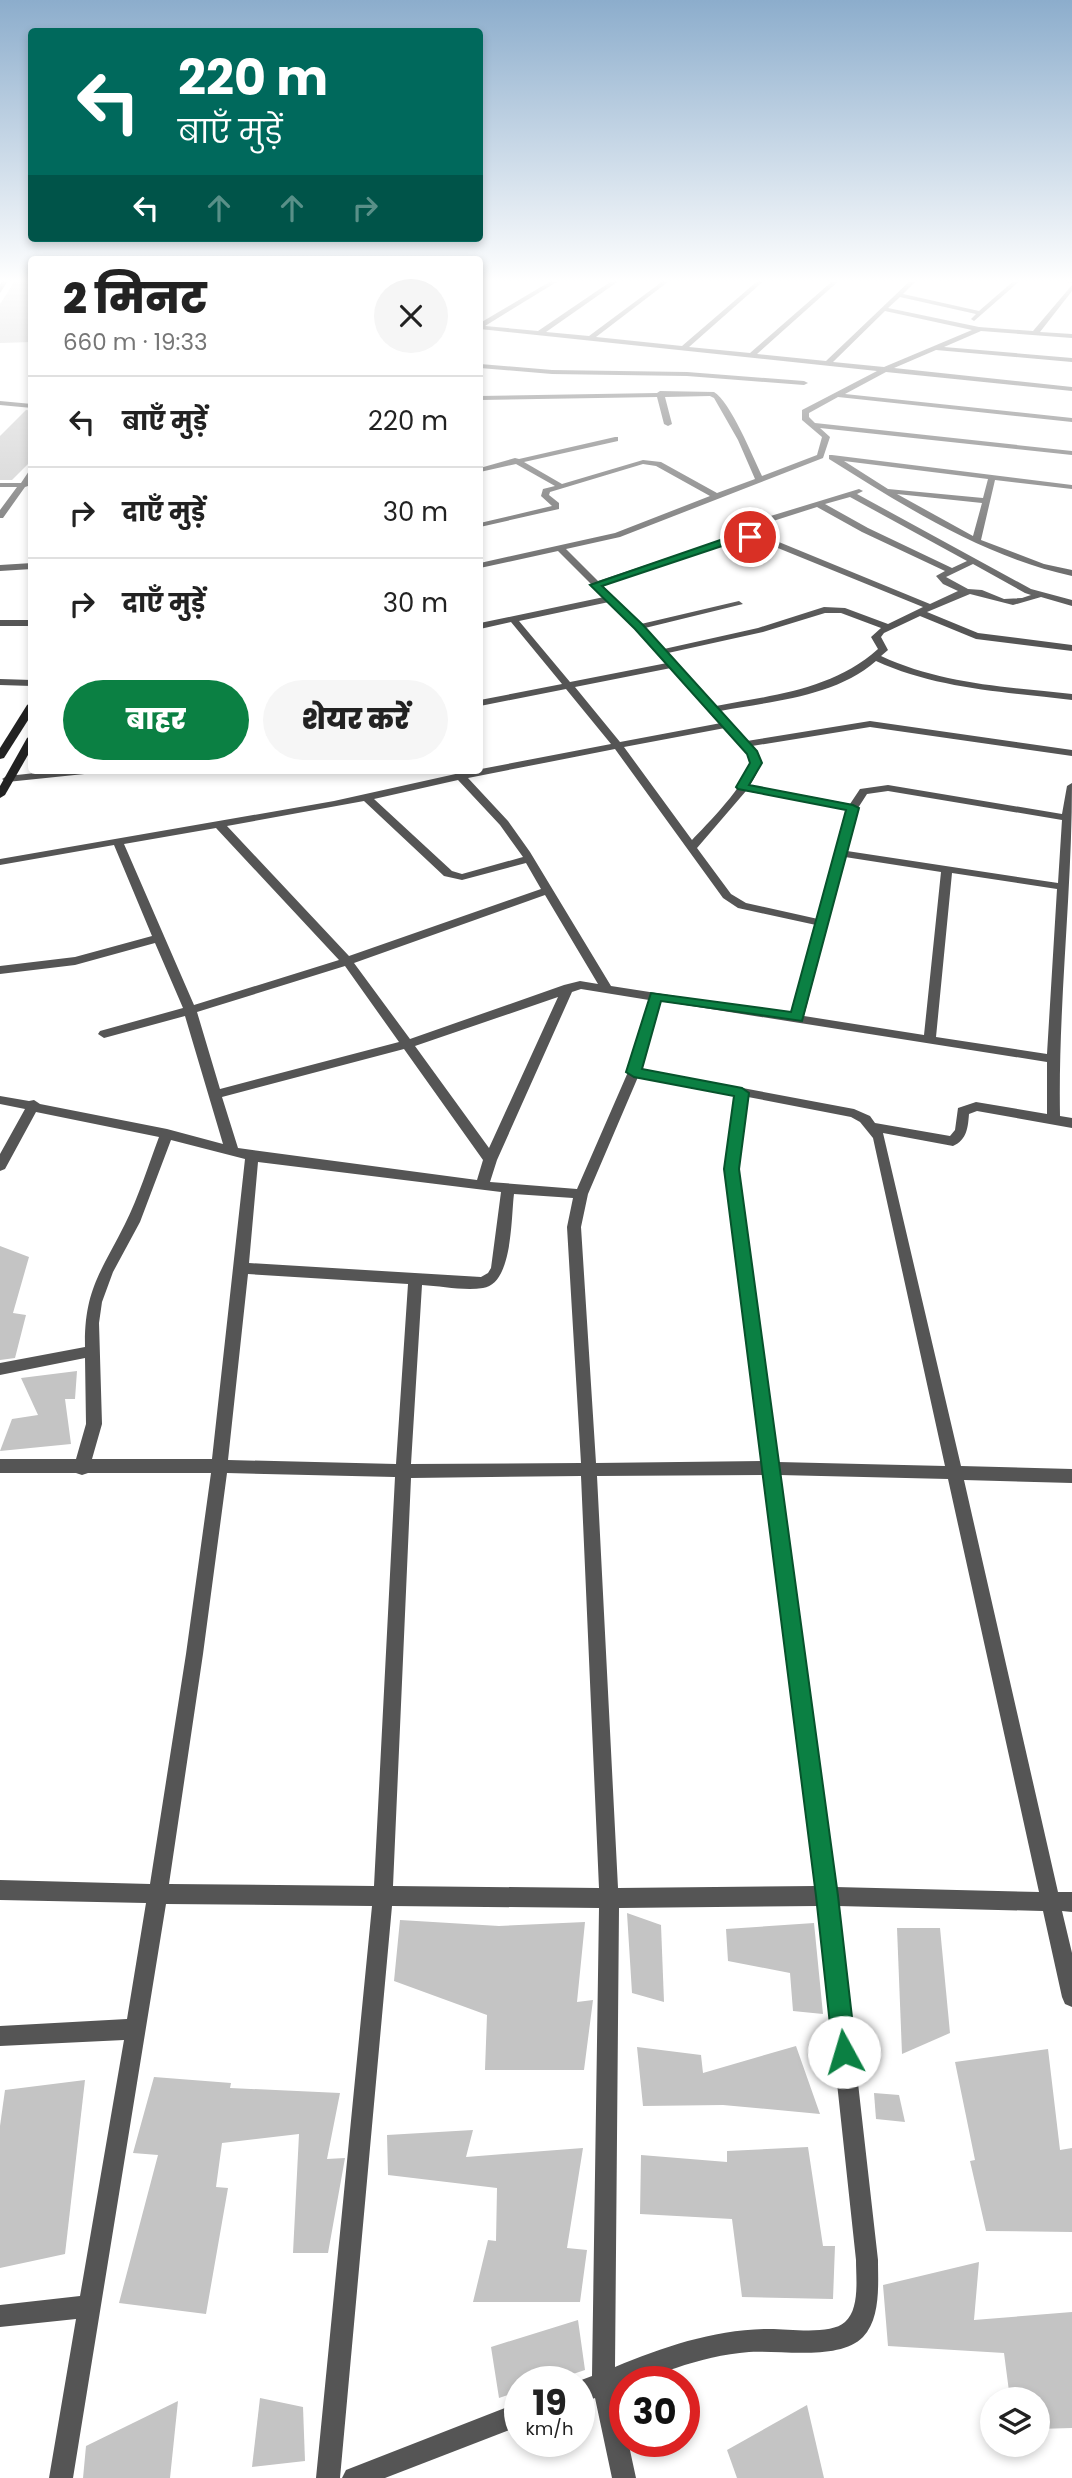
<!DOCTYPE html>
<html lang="hi">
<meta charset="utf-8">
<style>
body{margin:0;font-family:Poppins,"Noto Sans Devanagari",sans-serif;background:#f6f6f6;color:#222;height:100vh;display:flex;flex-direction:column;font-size:26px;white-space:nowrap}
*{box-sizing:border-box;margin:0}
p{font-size:23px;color:#767676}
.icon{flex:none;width:38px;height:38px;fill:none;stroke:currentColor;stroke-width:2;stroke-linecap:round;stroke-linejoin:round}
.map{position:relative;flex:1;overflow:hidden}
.panel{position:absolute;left:28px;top:256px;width:455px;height:518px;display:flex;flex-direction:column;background:#fff;border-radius:7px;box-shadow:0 4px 10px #0003}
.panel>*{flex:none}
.guide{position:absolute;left:28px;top:28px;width:455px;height:214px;border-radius:7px;box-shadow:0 4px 10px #0003;background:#00695c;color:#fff;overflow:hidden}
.controls{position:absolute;left:980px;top:2387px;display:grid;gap:14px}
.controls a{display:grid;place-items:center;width:70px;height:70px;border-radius:50%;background:#fff;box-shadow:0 4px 10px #0003;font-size:35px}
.speed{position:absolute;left:504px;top:2366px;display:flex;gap:14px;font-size:35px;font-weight:700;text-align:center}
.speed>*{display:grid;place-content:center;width:91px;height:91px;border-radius:50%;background:#fff;box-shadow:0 4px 10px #0003;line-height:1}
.speed small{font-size:18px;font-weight:400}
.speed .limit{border:10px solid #d22;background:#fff;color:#111}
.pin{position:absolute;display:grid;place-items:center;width:60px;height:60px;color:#fff;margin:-30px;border:4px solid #fff;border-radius:50%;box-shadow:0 2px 7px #0007}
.me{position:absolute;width:77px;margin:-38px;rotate:354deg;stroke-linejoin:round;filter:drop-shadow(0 0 5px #0008)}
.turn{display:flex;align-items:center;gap:24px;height:147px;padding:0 35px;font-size:32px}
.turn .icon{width:91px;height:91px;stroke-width:2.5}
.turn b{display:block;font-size:49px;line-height:60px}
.lanes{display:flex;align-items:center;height:66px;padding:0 35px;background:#0003;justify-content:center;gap:35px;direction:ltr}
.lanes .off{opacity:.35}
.round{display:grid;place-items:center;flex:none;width:74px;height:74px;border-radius:37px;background:#f6f6f6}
.headline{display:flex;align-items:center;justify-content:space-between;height:119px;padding:0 35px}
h1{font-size:42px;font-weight:800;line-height:52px}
.primary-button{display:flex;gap:14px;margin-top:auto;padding:14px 35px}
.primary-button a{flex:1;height:80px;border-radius:42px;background:#0b8043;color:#fff;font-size:28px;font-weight:800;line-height:80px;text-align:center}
.primary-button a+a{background:#f6f6f6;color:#222}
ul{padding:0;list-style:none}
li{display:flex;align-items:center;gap:21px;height:91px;padding:0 35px;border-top:2px solid #e0e0e0}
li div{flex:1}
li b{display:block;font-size:26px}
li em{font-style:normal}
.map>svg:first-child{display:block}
.building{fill:#c4c4c4}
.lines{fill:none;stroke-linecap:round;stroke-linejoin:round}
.minor{fill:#555;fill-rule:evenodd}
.secondary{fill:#222;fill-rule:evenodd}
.route{fill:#0b8043;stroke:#07532c;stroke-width:2}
</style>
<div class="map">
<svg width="1072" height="2478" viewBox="0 0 1072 2478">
<rect width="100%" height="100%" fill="#fff"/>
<g class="building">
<path d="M 17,278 L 32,278 L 32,342 L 0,343 L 0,304 Z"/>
<path d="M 26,410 L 32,411 L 32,460 L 12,480 L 0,480 L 0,436 Z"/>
<path d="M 0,1246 L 29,1257 L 13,1313 L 26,1315 L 15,1358 L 0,1360 Z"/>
<path d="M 77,1371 L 75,1399 L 65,1399 L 71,1444 L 0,1451 L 12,1419 L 38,1415 L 21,1378 Z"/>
<path d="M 627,1913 L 661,1925 L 664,2002 L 632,1993 Z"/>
<path d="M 400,1920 L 499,1926 L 585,1922 L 577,2002 L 593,2000 L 584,2070 L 485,2070 L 487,2015 L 394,1981 Z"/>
<path d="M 814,1923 L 823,2014 L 793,2011 L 790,1973 L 728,1961 L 726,1929 Z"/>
<path d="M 897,1928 L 940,1928 L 950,2033 L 902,2054 Z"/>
<path d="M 796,2046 L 820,2114 L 723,2105 L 643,2106 L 637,2047 L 701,2055 L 703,2073 Z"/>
<path d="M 1048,2049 L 1060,2150 L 1072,2148 L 1072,2232 L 986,2231 L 970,2161 L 975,2160 L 955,2062 Z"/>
<path d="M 154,2077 L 231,2083 L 230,2088 L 340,2093 L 327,2159 L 345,2158 L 328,2253 L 293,2253 L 299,2134 L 222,2143 L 216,2187 L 228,2188 L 206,2314 L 119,2303 L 158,2155 L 133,2153 Z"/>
<path d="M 85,2080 L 65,2254 L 0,2268 L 0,2126 L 5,2090 Z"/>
<path d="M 874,2093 L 899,2095 L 905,2122 L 876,2119 Z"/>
<path d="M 473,2130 L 466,2157 L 583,2148 L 567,2248 L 587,2250 L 580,2302 L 473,2302 L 488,2240 L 496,2241 L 497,2188 L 388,2175 L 387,2135 Z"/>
<path d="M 808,2147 L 823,2246 L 835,2246 L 833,2299 L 742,2297 L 732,2219 L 640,2214 L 641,2155 L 727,2162 L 727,2151 Z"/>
<path d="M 979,2262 L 974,2320 L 1072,2312 L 1072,2428 L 1038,2429 L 1038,2399 L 1010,2399 L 1004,2353 L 888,2346 L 883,2285 Z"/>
<path d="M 578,2320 L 585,2370 L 549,2382 L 520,2382 L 520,2391 L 499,2398 L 491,2347 Z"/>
<path d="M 260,2398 L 303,2407 L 305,2461 L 252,2467 Z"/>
<path d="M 178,2401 L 170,2478 L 83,2478 L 86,2446 Z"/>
<path d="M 807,2405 L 824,2478 L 737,2478 L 727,2450 Z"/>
</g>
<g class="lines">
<g class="minor">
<path d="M 4,278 L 10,278 L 0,293 L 0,285 Z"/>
<path d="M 556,278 L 563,278 L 485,326 L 538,331 L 616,278 L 623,278 L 546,332 L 589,336 L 667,278 L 673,278 L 596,337 L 682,346 L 761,278 L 767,278 L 689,347 L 750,353 L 836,278 L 842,278 L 757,354 L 826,361 L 913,278 L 919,278 L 903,294 L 979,311 L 1017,278 L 1023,278 L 974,321 L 971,319 L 976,314 L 900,297 L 888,308 L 979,327 L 1033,331 L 1072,285 L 1072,291 L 1040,332 L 1072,334 L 1072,338 L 981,331 L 944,347 L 1072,358 L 1072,362 L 936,350 L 894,368 L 1072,387 L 1072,391 L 886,372 L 845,394 L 1072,418 L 1072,422 L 838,397 L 809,413 L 809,417 L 815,423 L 1072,451 L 1072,455 L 820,428 L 830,437 L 823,458 L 620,537 L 566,549 L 598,581 L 730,537 L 742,535 L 764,518 L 859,489 L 863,491 L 857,494 L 1031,589 L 1072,600 L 1072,606 L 1041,597 L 1013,605 L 970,594 L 927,612 L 978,633 L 1072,645 L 1072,651 L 976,639 L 920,616 L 884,633 L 881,637 L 888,650 L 881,656 C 941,684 1007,687 1072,694 L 1072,700 C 1006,692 937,689 876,661 C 835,697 772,701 720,711 L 747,741 L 870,721 L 1072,750 L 1072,756 L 870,727 L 752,746 C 765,760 759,771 750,785 L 850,804 L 860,789 L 888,785 L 1062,814 L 1067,786 L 1072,783 C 1072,894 1058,1005 1060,1116 L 1072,1118 L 1072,1128 L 977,1111 L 969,1114 C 968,1127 967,1140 953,1146 L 883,1133 L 961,1466 L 1072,1469 L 1072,1483 L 964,1480 L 1058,1892 L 1072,1892 L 1072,1912 L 1062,1911 L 1072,1953 L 1072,2007 L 1065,2004 L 1062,1997 L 1043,1911 L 838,1906 L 878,2260 C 878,2284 881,2318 863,2337 C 840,2361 780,2350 749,2352 C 724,2354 699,2360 676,2368 C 659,2373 642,2382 625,2382 L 625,2386 L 616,2389 L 625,2428 L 625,2441 L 628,2441 L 636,2478 L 612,2478 L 595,2398 L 579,2404 L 579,2382 L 576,2382 L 592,2376 L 599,1908 L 392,1906 L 340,2478 L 316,2478 L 372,1906 L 166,1904 L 73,2478 L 49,2478 L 76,2319 L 0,2327 L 0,2305 L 80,2296 L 124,2040 L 0,2046 L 0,2026 L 127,2019 L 146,1903 L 0,1900 L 0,1880 L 150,1884 L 186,1654 L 211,1473 L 88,1473 L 82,1475 L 76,1473 L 0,1473 L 0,1459 L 76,1459 L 86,1424 L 85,1358 L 0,1375 L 0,1363 L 85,1347 C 84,1290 101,1272 125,1224 C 139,1196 148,1166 159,1137 L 36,1112 L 5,1169 L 0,1171 L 0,1154 L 25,1109 L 0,1104 L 0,1096 L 29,1101 L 34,1100 L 40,1104 L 167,1129 L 223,1144 L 185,1016 L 104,1038 L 98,1034 L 100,1031 L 183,1008 L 155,943 L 75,965 L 0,974 L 0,966 L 75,957 L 152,936 L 114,845 L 0,865 L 0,859 L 334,801 L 460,773 L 611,744 L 566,689 L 480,706 L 480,700 L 562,684 L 511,622 L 480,629 L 480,623 L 604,597 L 558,551 L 480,568 L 480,563 L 615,533 L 710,496 L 656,466 L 643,464 L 550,492 L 549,495 L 559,503 L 559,509 L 480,527 L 480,523 L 552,506 L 541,496 L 543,489 L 555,486 L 516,464 L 480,472 L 480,468 L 515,458 L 519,459 L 615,437 L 618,437 L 618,441 L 524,462 L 562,484 L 643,460 L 661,462 L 717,493 L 755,479 L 738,440 L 714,398 L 710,396 L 665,397 L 672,424 L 668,426 L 664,424 L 657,397 L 480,400 L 480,396 L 657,393 L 660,391 L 714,392 C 730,401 753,457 762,476 L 817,455 L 822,437 L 802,420 L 802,410 L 877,371 L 480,329 L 480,323 ZM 885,311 L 972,330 L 884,367 L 833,362 ZM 850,497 L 967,561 L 952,568 L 868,528 L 825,504 ZM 817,507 L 862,532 L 945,571 L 936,576 L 943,584 L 958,591 L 930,604 L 774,540 L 753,535 L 770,522 ZM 750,540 L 768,544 L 923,607 L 888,624 L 845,608 L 824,607 L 758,628 L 664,649 L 645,628 L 743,604 L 739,601 L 641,624 L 602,585 L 734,541 ZM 973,564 L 1025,593 L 1031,595 L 1022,598 L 1004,599 L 982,590 L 968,589 L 946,577 ZM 609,602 L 667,663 L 570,682 L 519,621 ZM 825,613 L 841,613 L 881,628 L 871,637 L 878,649 C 832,690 773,695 716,706 L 668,653 L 763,632 ZM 671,668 L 721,723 L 620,742 L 575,687 ZM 725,728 C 733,736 747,747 749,758 C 755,777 706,825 692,840 L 624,747 ZM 615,749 L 723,898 L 738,908 L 816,925 L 792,1014 L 611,986 L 530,852 L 508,821 L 468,778 ZM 458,780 L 500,825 L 523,857 L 462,874 L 452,871 L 374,799 ZM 746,791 L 847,810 L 818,919 L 746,903 L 731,894 L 697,848 ZM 888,791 L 1062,820 L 1058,883 L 847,851 L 858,808 L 867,794 ZM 364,801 L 444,876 L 462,880 L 526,863 L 541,889 L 349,956 L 227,826 ZM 216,828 L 339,960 L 194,1005 L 124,844 ZM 845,857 L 941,872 L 924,1035 L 804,1016 ZM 952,873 L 1057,889 L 1047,1054 L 936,1037 ZM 545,895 L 598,984 L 580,981 L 564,985 L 410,1039 L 354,963 ZM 345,966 L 399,1042 L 220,1089 L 197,1012 ZM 581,989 L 649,1000 L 628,1072 L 577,1189 L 490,1182 L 497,1160 L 572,992 ZM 558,997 L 489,1148 L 415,1046 ZM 660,1001 L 1047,1062 L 1047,1114 L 976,1102 L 958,1108 L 955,1130 L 950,1136 L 875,1123 L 870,1116 L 854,1109 L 641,1069 ZM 404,1049 L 483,1160 L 477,1180 L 238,1148 L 222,1097 ZM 638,1077 L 735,1095 L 724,1169 L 762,1461 L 596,1463 L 581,1227 L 588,1194 ZM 748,1097 L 851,1117 L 860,1122 L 873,1138 L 945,1466 L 778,1462 L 738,1169 ZM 171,1140 L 245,1159 L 212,1459 L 92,1459 L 102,1424 L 99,1323 L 102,1302 L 113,1272 L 140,1222 ZM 258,1162 L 501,1192 L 491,1268 L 488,1273 L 481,1277 L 249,1263 ZM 514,1194 L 573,1198 L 567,1227 L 581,1463 L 411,1464 L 422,1285 C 441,1286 464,1291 483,1288 C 513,1284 511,1217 514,1194 ZM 248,1274 L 408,1284 L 396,1464 L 228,1460 ZM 227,1473 L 395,1477 L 374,1886 L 169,1884 L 203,1654 ZM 763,1475 L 816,1886 L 618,1888 L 597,1476 ZM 779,1475 L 948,1479 L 1039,1892 L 835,1887 ZM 581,1476 L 599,1888 L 393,1886 L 411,1478 ZM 818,1906 L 856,2260 C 856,2278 860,2309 845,2322 C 830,2336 785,2328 766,2329 C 713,2330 663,2347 615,2367 L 619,1908 Z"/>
<path d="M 1056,278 L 1072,279 L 1072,283 L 1057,279 Z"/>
<path d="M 480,364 L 552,370 L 687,372 L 804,381 L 808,383 L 804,385 L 687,376 L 552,374 L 480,368 Z"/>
<path d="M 0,401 L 32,404 L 32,408 L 0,405 Z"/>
<path d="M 832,455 L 1072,485 L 1072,489 L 995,480 L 981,540 L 1044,564 L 1072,570 L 1072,576 C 982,556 906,507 829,459 L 829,455 ZM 844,461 L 988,479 L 983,498 L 888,489 ZM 897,494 L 982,503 L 973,536 Z"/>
<path d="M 29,471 L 32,471 L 32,479 L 29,483 L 31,485 L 25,487 L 3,518 L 0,518 L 0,510 L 17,487 L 0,487 L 0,483 L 21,483 Z"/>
<path d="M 32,563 L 32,569 L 0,571 L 0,565 Z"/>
<rect x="0" y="620" width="32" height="6"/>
<path d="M 0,679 L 32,680 L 32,686 L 0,685 Z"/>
<path d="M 64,770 L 99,770 L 94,773 L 7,782 L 2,779 L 7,776 Z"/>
<path d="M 520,2402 L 520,2426 L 385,2478 L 342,2478 L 346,2470 Z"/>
</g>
<g class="secondary">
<path d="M 32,702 L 32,714 L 4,758 L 0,759 L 0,748 L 27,705 Z"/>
<path d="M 32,735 L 32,748 L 5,795 L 0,798 L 0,786 L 27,738 Z"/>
</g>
</g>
<linearGradient id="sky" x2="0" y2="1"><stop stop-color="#8cadcc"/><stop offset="0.45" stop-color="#fff"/><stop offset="1" stop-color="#fff" stop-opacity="0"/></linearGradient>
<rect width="1072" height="624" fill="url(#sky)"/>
<path class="route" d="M 750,534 L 753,535 L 753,539 L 734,542 L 602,586 L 643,625 L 757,751 L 762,763 L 749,785 L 853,805 L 859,808 L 802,1021 L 661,1001 L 642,1069 L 742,1088 L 749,1093 L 739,1169 L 838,1896 L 856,2052 L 853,2060 L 844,2063 L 836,2060 L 833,2052 L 816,1896 L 724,1169 L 734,1096 L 634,1077 L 626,1072 L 651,993 L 791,1012 L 846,810 L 738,789 L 736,787 L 750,763 L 747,754 L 635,629 L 590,585 L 729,537 Z"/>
</svg>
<div class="controls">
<a><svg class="icon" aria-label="layers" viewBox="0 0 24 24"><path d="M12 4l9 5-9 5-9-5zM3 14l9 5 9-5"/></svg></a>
</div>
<div class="speed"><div>19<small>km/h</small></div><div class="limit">30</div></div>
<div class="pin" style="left:750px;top:537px;background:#d93025"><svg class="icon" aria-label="arrive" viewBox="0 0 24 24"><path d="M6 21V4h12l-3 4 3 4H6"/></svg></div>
<svg class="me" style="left:844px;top:2052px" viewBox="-20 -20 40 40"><circle r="19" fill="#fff"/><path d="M0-13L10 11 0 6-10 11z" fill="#0b8043"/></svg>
<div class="guide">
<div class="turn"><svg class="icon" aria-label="left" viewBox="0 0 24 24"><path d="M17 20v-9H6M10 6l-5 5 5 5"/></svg><div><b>220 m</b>बाएँ मुड़ें</div></div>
<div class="lanes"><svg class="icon" aria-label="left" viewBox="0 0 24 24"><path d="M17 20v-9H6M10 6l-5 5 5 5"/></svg><svg class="icon off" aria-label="ahead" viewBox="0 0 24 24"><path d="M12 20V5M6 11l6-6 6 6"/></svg><svg class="icon off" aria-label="ahead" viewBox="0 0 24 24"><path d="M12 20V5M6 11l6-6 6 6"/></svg><svg class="icon off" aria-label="right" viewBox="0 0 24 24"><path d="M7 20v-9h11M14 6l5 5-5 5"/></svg></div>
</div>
<section class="panel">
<div class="headline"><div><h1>2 मिनट</h1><p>660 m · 19:33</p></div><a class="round"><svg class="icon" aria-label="close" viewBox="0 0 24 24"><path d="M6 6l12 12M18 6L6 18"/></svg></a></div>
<ul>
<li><svg class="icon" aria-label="left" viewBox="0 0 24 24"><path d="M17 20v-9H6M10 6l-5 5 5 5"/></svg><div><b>बाएँ मुड़ें</b></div><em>220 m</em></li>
<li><svg class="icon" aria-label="right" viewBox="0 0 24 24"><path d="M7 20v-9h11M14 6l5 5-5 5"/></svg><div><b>दाएँ मुड़ें</b></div><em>30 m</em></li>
<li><svg class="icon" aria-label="right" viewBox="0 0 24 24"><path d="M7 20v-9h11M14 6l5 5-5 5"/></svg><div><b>दाएँ मुड़ें</b></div><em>30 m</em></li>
</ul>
<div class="primary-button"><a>बाहर</a><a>शेयर करें</a></div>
</section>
</div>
